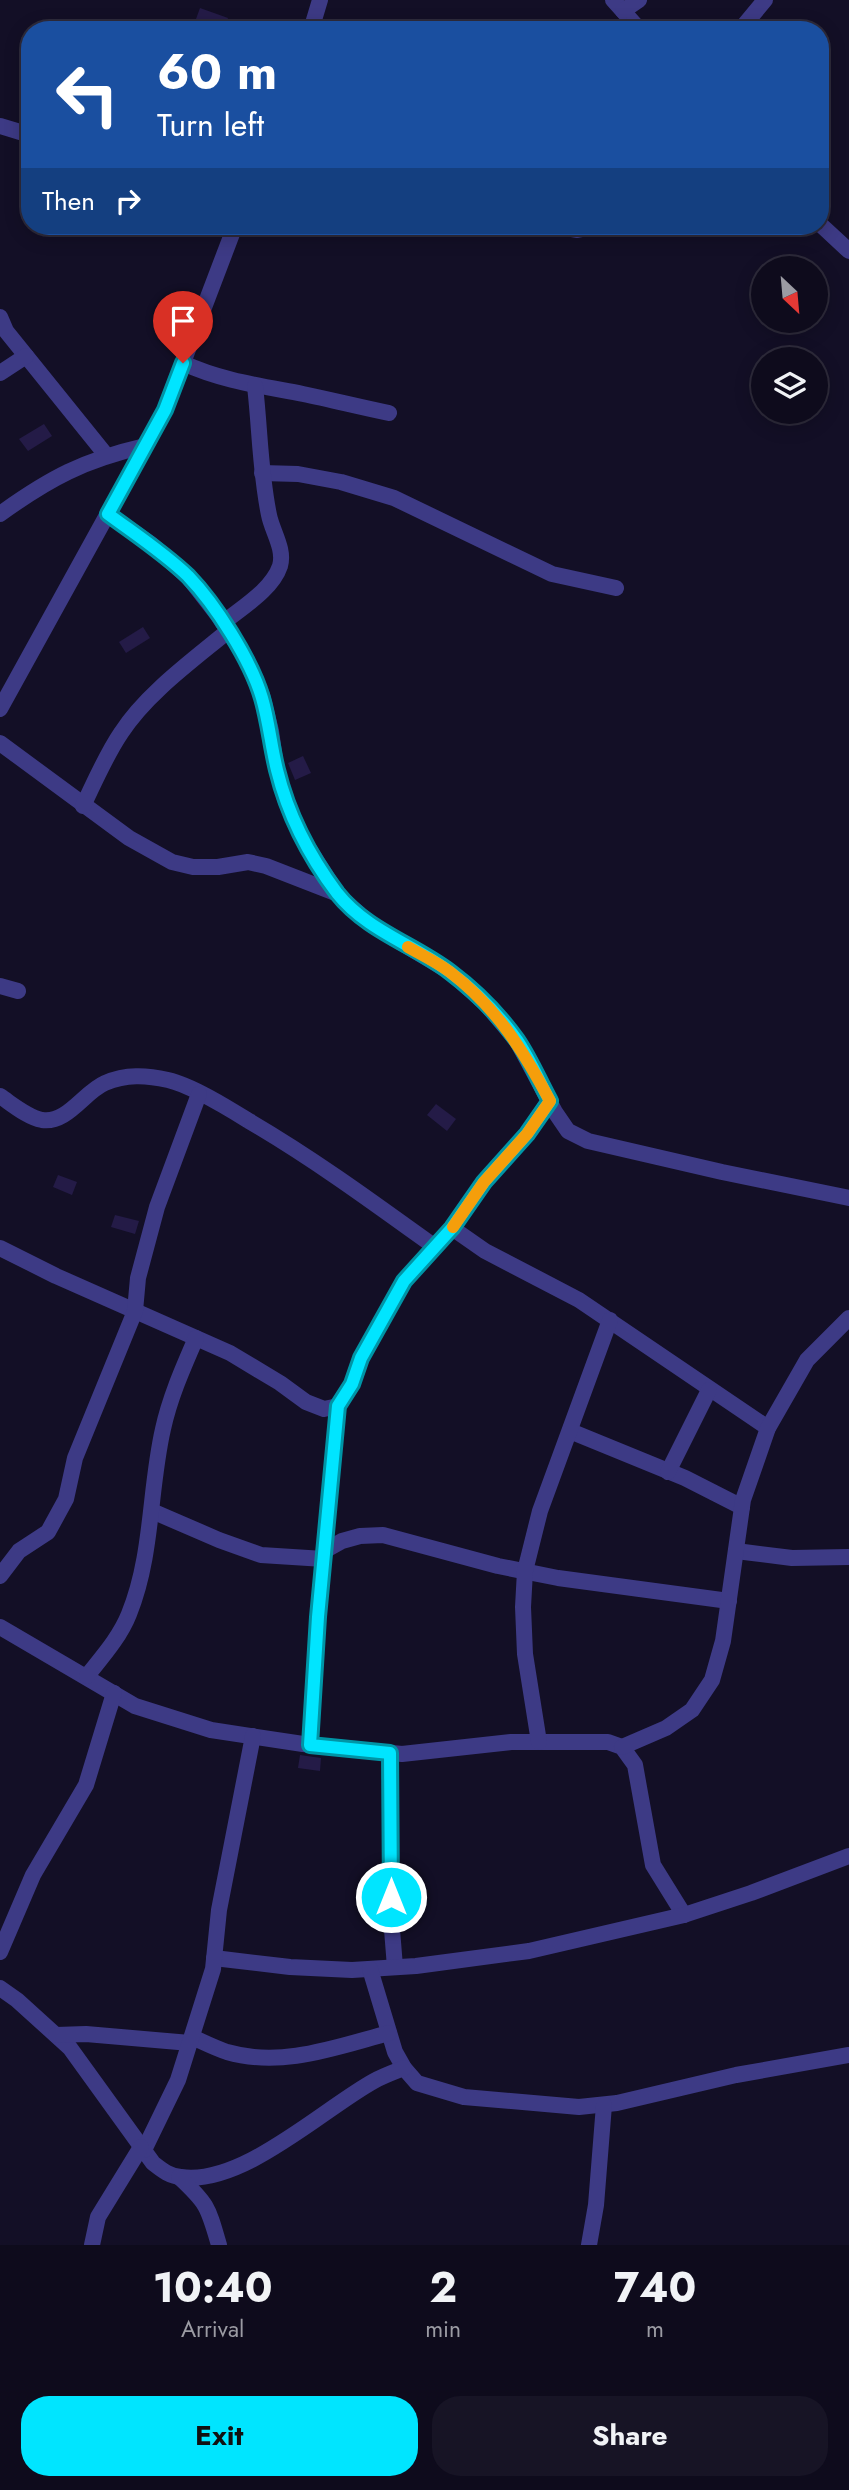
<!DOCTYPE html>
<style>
body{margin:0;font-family:Jost,sans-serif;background:#171425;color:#f1f3f6;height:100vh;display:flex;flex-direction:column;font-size:26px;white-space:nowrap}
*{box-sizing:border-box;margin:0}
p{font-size:23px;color:#9b9ba3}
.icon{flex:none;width:38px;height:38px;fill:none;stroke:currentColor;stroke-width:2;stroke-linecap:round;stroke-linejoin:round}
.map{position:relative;height:2245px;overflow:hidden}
.details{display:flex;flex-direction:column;background:#0e0b1c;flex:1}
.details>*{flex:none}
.hud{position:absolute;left:21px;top:21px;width:808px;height:214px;border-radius:28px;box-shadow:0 4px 18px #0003,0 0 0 2px #2e2b3b;background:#1a4fa0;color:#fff;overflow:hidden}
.needle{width:46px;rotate:154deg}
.tools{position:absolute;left:751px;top:256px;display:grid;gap:14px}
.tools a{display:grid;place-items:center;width:77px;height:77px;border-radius:50%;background:#0e0b1c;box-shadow:0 4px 18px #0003,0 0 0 2px #2e2b3b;font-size:35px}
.pin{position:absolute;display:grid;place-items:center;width:60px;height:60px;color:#fff;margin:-72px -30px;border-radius:50% 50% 50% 0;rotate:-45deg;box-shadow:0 0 7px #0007}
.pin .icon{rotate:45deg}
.me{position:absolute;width:77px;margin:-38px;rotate:0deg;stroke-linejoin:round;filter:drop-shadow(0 0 5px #0008)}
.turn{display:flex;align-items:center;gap:24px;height:147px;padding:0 21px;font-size:32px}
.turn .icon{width:91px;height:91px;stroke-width:2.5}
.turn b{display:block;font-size:49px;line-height:60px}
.then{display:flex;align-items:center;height:66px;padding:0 21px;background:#0003;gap:14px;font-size:26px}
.eta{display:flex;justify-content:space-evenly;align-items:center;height:119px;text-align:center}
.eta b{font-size:42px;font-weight:700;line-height:49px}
.action{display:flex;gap:14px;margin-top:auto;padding:14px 21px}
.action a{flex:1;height:80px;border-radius:28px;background:#00e5ff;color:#111;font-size:28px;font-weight:700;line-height:80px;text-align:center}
.action a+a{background:#171425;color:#f1f3f6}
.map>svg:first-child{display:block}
.building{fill:#241b47}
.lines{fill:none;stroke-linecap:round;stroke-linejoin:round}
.lane{stroke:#3d3a85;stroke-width:8}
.street{stroke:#3d3a85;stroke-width:16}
.route-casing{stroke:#0095a6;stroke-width:18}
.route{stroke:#00e5ff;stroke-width:12}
.slow{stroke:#f59e0b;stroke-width:12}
</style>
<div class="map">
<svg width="849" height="2245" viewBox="0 0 849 2245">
<rect width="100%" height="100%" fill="#130f26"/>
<g class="building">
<path d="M 200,8 L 228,18 L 224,30 L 192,30 Z"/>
<path d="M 44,424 L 52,436 L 28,451 L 19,439 Z"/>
<path d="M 143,627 L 150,638 L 126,653 L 119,642 Z"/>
<path d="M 303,756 L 311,773 L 295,780 L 288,763 Z"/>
<path d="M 436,1104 L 456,1119 L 447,1131 L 427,1115 Z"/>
<path d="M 58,1175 L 77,1182 L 72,1195 L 53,1187 Z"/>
<path d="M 115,1215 L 139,1221 L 135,1234 L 111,1227 Z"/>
<path d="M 300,1755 L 321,1758 L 320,1771 L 298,1768 Z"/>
</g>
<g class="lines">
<path class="lane" d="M 532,226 L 577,234 L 617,226"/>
<g class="street">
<path d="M 613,0 L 640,30"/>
<path d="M 623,11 L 639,0"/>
<path d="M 311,30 L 320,0"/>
<path d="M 740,30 L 765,0"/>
<path d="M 0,126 L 30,135"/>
<path d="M 821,225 L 849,251"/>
<path d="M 0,317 L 6,331 L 106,455"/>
<path d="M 183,363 C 222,381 262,386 303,394 C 332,400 360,407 389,413"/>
<path d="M 0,373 L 26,356"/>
<path d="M 262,473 L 298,474 L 341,482 L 394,498 L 552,574 L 616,588"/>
<path d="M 0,514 C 50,478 84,460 145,446"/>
<path d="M 108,514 L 151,544 L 189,578 L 217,614 L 243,653 L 262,695 L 271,731 L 276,767 L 285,799 L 304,841 L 339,896 L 373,926 L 450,972 L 486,1004 L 517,1041 L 555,1112 L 568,1131 L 588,1141 L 722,1172 L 849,1198"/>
<path d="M 223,623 C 241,608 272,590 280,566 C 285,549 272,531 269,515 C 260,472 260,429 255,386"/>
<path d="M 0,709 L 165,410 L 235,226"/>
<path d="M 0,743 L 129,838 L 172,862 L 193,867 L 218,867 L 248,862 L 266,866 L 338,894"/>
<path d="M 83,806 C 95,781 106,755 121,733 C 146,694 193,660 228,631"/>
<path d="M 0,986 L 18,991"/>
<path d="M 0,1096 C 12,1104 27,1117 42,1120 C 67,1124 84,1092 105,1083 C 126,1074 146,1075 168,1080 C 191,1085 228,1108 249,1121 C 314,1159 374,1203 435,1247"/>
<path d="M 452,1228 L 485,1251 L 579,1300 L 768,1428"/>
<path d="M 0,1248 L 56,1276 L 230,1353 L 280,1383 L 306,1402 L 324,1409 L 338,1406 L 342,1399 L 352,1384 L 361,1358 L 404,1281 L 452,1228 L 484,1182 L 527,1134 L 549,1101"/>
<path d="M 570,1431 L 685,1478 L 742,1507"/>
<path d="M 668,1472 L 709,1390"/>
<path d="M 152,1511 L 219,1540 L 261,1555 L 324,1559"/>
<path d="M 324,1551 L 342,1541 L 360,1536 L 383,1535 L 498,1566 L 558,1578 L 729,1601"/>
<path d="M 736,1551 L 792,1558 L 849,1557"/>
<path d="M 0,1576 L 19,1551 L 48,1532 L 66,1499 L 75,1458 L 135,1311 L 138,1278 L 157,1207 L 199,1094"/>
<path d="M 0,1627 L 135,1706 L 211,1730 L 303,1744 L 402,1754 L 511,1742 L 608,1742 L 622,1747 L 635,1765 L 653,1865 L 684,1915"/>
<path d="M 87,1676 C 102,1657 120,1637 129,1614 C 153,1555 149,1490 163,1429 C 170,1397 183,1368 196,1338"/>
<path d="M 539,1742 L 525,1654 L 523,1607 L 525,1571 L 540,1511 L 610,1320"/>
<path d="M 310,1745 L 318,1617 L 338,1406"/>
<path d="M 622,1747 L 666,1728 L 692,1710 L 712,1680 L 723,1641 L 743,1500 L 768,1428 L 807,1360 L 849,1318"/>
<path d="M 390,1753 L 391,1917 L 395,1967"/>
<path d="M 0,1952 L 33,1875 L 86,1785 L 114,1693"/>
<path d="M 214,1958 L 290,1967 L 352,1970 L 416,1966 L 529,1951 L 684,1915 L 751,1893 L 849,1856"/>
<path d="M 370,1969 L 395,2052 L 404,2068 L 417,2083 L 464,2097 L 579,2107 L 617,2103 L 736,2075 L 849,2055"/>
<path d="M 0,1988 L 17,2000 L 70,2048 L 153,2163 C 162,2170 169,2176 181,2177 C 242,2186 323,2109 374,2081 C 383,2076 394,2072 404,2068"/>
<path d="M 56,2035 L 86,2034 L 190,2043"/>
<path d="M 192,2037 C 203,2042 215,2048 227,2052 C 282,2068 336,2047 389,2033"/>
<path d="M 144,2150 L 178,2080 L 213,1969 L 219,1910 L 253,1736"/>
<path d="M 179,2177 C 208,2204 208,2207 219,2245"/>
<path d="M 92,2245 L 98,2217 L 141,2147"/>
<path d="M 589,2245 L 596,2205 L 604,2105"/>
</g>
</g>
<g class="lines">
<defs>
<path id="route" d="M 183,363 L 165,410 L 108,514 C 135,534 164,553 188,576 C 215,604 251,660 262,698 C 269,722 271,746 277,770 C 288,815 310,857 337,893 C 367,931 413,944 450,972 C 474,990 499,1015 517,1040 C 530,1059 539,1081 550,1101 L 527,1134 L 484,1182 L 452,1228 L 404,1281 L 361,1358 L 352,1384 L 338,1406 L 318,1617 L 310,1745 L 390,1753 L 391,1897"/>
</defs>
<use href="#route" class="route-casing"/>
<use href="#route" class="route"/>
<path class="slow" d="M 408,947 C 422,955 437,962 450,972 C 497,1008 523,1050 550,1101 L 527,1134 L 484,1182 L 453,1227"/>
</g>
</svg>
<div class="tools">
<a><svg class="needle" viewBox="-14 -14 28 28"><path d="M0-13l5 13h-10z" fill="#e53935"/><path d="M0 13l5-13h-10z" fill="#9b9ba3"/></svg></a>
<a><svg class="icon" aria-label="layers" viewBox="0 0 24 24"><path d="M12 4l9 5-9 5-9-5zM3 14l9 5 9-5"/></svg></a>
</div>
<div class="pin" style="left:183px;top:363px;background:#d93025"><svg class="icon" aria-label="arrive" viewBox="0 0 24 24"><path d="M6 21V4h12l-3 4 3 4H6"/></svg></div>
<svg class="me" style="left:391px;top:1897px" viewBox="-20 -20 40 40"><circle r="17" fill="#00e5ff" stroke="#fff" stroke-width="3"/><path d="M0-11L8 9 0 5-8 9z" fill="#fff"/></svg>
<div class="hud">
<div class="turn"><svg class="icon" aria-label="left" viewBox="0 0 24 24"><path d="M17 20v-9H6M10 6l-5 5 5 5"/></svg><div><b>60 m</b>Turn left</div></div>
<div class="then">Then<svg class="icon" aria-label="right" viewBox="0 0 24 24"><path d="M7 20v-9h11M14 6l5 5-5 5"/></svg></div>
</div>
</div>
<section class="details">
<div class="eta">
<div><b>10:40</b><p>Arrival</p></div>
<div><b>2</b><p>min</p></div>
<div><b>740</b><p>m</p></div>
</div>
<div class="action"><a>Exit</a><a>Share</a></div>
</section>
